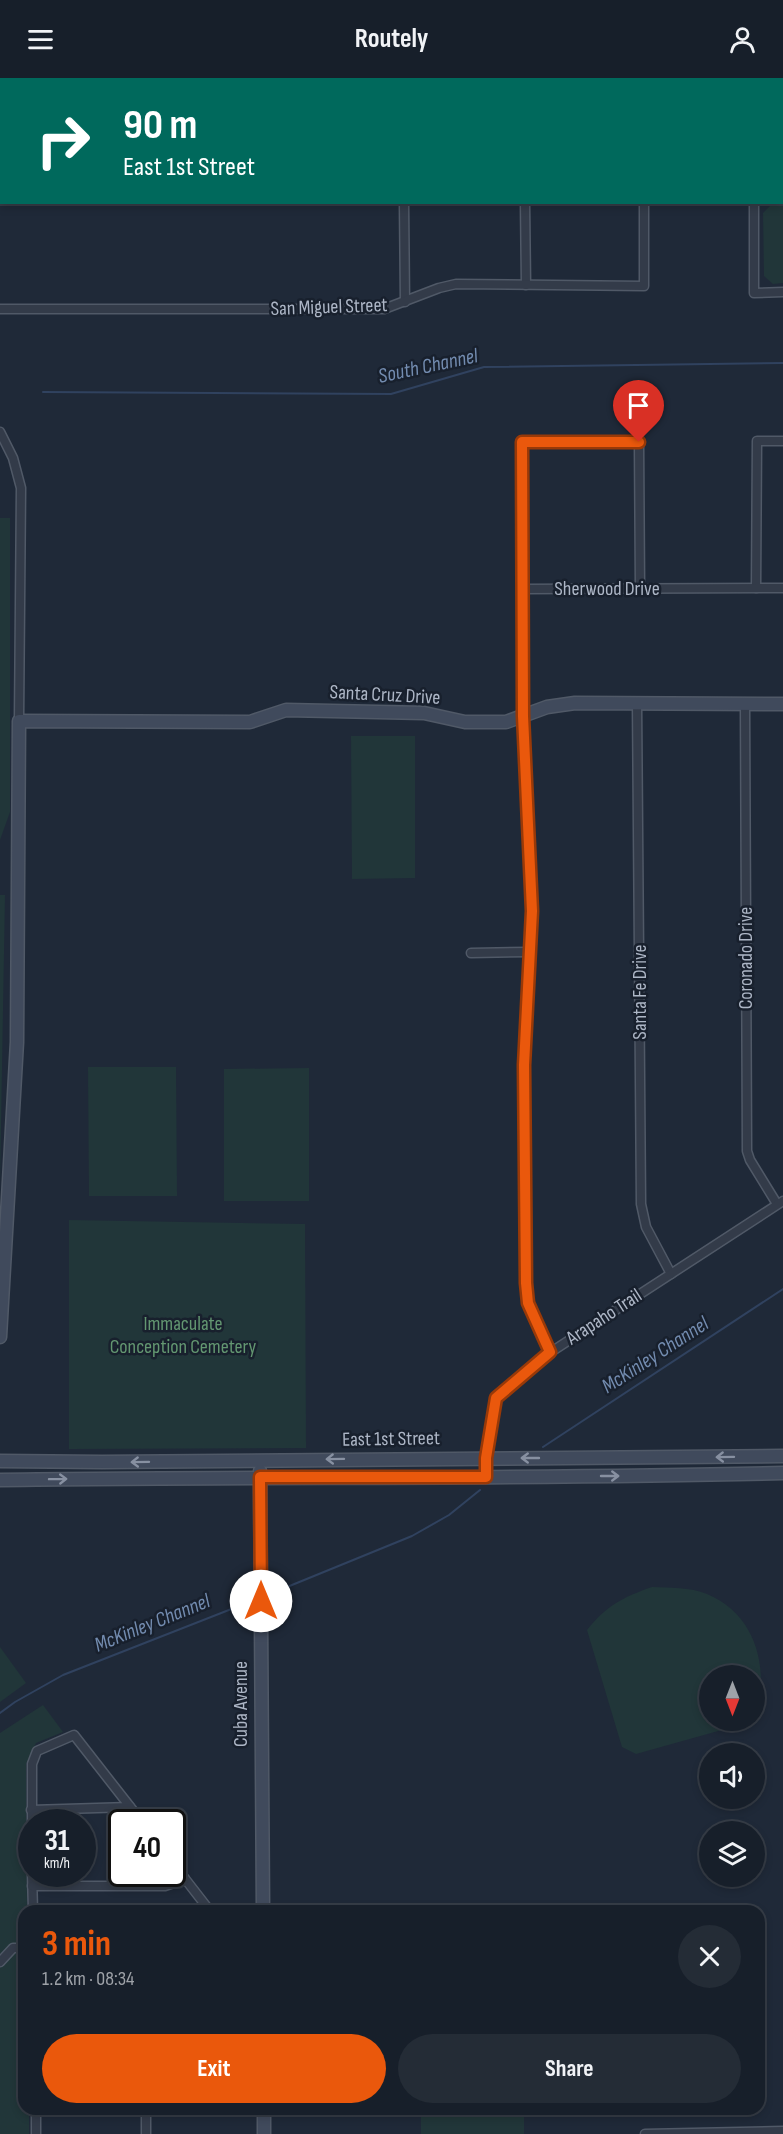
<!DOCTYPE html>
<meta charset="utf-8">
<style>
body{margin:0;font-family:"Sofia Sans Condensed",sans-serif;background:#242c36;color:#f1f3f6;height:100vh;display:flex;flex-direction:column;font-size:22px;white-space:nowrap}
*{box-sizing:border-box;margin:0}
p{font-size:20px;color:#9ea2a8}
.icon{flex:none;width:33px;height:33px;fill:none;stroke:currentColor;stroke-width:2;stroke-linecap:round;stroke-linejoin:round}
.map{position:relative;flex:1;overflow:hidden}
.details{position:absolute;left:18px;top:1827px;width:747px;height:210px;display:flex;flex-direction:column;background:#171f2a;border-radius:18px;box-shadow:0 3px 9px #0003,0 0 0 2px #363d47}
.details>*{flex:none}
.guide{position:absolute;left:0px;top:0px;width:783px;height:126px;box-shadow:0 3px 9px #0003,0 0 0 2px #363d47;background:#00695c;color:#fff;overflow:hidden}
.needle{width:39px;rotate:180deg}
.tools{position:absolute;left:699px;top:1587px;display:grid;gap:12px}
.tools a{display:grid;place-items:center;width:66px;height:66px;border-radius:50%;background:#171f2a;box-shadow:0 3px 9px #0003,0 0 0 2px #363d47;font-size:30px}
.speed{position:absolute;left:18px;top:1731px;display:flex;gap:12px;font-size:30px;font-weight:700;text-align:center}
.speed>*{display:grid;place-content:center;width:78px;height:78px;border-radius:50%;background:#171f2a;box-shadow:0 3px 9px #0003,0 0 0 2px #363d47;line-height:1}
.speed small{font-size:15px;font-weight:400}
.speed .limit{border:3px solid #111;border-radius:9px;background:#fff;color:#111}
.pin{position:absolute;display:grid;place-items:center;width:51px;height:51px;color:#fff;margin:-62px -26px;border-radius:50% 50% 50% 0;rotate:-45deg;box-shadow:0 0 6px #0007}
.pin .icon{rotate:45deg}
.me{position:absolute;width:66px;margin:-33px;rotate:0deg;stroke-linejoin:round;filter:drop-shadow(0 0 4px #0008)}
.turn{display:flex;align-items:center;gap:21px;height:126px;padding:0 24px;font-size:27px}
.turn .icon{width:78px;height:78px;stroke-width:2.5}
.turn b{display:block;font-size:42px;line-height:51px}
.round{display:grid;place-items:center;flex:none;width:63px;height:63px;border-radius:32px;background:#242c36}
.summary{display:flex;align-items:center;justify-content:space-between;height:102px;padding:0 24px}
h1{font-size:36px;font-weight:700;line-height:45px;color:#ea580c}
.button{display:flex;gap:12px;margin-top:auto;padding:12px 24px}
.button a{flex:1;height:69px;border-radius:36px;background:#ea580c;color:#fff;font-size:24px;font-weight:700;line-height:69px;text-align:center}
.button a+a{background:#242c36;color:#f1f3f6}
header{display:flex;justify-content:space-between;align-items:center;height:78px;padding:0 24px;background:#171f2a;font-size:27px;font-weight:700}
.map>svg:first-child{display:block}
.green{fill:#213639}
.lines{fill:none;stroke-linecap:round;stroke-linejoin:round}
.stream{stroke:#30425f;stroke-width:2}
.street-casing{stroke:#505967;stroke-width:11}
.secondary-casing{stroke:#505967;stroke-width:15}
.street{stroke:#333b49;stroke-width:8}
.secondary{stroke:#404a5c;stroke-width:12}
.oneway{stroke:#8790a1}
.route-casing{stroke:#983908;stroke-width:15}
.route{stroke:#ea580c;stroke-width:10}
.labels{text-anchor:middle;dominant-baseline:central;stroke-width:5;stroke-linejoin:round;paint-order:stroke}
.street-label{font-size:20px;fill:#adb6c6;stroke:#18202d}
.park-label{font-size:20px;fill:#639771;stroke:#18202d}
.water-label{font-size:21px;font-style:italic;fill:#738cb0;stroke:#18202d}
</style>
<header><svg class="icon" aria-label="menu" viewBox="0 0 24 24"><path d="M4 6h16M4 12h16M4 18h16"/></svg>Routely<svg class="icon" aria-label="person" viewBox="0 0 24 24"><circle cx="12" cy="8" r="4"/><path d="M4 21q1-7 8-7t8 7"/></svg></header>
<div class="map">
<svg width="783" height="2056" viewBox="0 0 783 2056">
<rect width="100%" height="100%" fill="#1f2938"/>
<g class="green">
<path d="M 772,126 L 783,126 L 783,205 L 773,206 L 764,198 L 763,135 Z"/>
<path d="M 0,440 L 10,440 L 10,734 L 0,762 Z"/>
<path d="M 351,658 L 415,658 L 415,800 L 352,801 Z"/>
<path d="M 0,817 L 5,817 L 0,1106 Z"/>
<path d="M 88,989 L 176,989 L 177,1118 L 89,1118 Z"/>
<path d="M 309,990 L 309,1123 L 224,1123 L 224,991 Z"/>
<path d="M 69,1142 L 305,1146 L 306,1370 L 69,1371 Z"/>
<path d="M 652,1509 C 669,1510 690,1509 707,1516 C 758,1537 770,1594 755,1642 L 754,1598 L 710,1598 L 710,1642 L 754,1643 L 636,1676 L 622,1669 L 587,1552 C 606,1528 623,1519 652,1509 Z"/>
<path d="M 0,1569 L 26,1605 L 0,1624 Z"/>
<path d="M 43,1627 L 63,1654 L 36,1665 L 26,1686 L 27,1833 L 24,1833 L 24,2031 L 29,2031 L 29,2056 L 0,2056 L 0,1655 Z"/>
<rect x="421" y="2031" width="103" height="25"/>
</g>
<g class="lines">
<g class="stream">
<path d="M 43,314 L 391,316 L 484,289 L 783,285"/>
<path d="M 543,1369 L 783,1211"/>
<path d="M 265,1518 L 412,1458 L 449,1437 L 480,1412"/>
<path d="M 0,1635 L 15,1624 L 63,1597 L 257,1521"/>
</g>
<defs>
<g id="street">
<path d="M 403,0 L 403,2"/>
<path d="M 523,0 L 523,2"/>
<path d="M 643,0 L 643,2"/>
<path d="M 0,108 L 2,108"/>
<path d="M 782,116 L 783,116"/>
<path d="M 404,124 L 405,224"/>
<path d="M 525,124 L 526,207"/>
<path d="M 754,124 L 754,215 L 783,214"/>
<path d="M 0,231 L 384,231 L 439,210 L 456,206 L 644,208 L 644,124"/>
<path d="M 0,354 L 13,380 L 21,410 L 19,643"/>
<path d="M 756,510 L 757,363 L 783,363"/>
<path d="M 523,511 L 523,364 L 639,364 L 640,511"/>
<path d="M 637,625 L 641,1126 L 646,1149 L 671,1196"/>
<path d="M 745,626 L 747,1073 L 750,1082 L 777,1126"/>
<path d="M 471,875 L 530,874"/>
<path d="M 551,1274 L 528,1225 L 526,1205 L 524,987 L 532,833 L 523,638 L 523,511 L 783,510"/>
<path d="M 486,1399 L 486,1380 L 496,1320 L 551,1274 L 783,1123"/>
<path d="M 31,1732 L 130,1729"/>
<path d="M 32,1744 L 32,1686 L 37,1673 L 74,1657 L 142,1744"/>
<path d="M 172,1784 L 210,1833"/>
<path d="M 32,1796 L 33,1833"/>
<path d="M 32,1808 L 165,1808 L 185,1801"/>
<path d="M 0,1884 L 13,1870 L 24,1870"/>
<path d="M 36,2031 L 36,2056"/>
<path d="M 146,2031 L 146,2056"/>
<path d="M 645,2056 L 783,2053"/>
</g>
<g id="secondary">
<path d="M 0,1259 L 17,964 L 19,643 L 250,644 L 286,632 L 424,635 L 465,644 L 506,644 L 547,629 L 575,625 L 783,626"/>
<path d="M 0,1383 L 102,1384 L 783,1378"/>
<path d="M 260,1393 L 263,1833"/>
<path d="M 0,1402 C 261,1398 522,1402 783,1395"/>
<path d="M 264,2031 L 264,2056"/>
</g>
</defs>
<use href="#street" class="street-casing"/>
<use href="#secondary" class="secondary-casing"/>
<use href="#street" class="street"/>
<use href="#secondary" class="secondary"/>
</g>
<defs><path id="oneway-shaft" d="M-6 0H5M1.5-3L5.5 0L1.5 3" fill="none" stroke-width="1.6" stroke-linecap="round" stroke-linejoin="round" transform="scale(1.5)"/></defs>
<g class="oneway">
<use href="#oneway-shaft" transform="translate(725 1379) rotate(179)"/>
<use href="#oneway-shaft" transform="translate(530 1380) rotate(180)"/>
<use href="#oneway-shaft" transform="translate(335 1381) rotate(179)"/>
<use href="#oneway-shaft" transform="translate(140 1384) rotate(179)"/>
<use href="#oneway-shaft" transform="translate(610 1398)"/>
<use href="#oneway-shaft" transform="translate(58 1401) rotate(-1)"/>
</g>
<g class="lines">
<defs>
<path id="route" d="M 261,1523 L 260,1399 L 486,1399 L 486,1380 L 496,1320 L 550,1274 L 528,1225 L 526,1205 L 524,987 L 532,833 L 523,638 L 522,364 L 639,364"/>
</defs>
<use href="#route" class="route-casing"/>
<use href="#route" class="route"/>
</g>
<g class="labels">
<g class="street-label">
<text transform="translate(329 229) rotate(-2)">San Miguel Street</text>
<text x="607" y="511">Sherwood Drive</text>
<text transform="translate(385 617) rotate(3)">Santa Cruz Drive</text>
<text transform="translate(746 880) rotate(-90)">Coronado Drive</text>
<text transform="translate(640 914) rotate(-90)">Santa Fe Drive</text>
<text transform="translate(604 1239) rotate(-33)">Arapaho Trail</text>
<text transform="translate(391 1361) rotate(-1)">East 1st Street</text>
<text transform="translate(241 1626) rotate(-90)">Cuba Avenue</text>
</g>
<g class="park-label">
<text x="183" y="1246">Immaculate<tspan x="183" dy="23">Conception Cemetery</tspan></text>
</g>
<g class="water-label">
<text transform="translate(428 288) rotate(-12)">South Channel</text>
<text transform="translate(655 1277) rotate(-33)">McKinley Channel</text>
<text transform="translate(152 1545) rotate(-22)">McKinley Channel</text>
</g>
</g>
</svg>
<div class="tools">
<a><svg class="needle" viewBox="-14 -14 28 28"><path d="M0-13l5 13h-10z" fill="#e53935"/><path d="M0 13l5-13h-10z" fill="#9ea2a8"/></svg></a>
<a><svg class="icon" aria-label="sound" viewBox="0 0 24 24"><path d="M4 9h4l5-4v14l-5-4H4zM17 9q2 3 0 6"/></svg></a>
<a><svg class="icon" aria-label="layers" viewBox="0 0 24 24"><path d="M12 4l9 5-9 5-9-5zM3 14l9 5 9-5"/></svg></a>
</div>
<div class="speed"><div>31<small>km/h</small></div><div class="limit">40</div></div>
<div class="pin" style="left:639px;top:364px;background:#d93025"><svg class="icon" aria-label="arrive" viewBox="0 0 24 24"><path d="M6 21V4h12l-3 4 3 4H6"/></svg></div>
<svg class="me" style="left:261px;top:1523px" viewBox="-20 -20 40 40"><circle r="19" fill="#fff"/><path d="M0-13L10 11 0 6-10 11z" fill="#ea580c"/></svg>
<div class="guide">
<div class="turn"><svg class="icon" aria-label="right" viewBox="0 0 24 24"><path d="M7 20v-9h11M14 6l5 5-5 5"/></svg><div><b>90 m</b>East 1st Street</div></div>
</div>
<section class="details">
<div class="summary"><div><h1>3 min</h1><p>1.2 km · 08:34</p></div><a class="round"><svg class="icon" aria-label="close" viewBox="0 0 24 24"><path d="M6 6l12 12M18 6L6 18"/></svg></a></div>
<div class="button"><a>Exit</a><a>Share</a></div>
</section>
</div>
